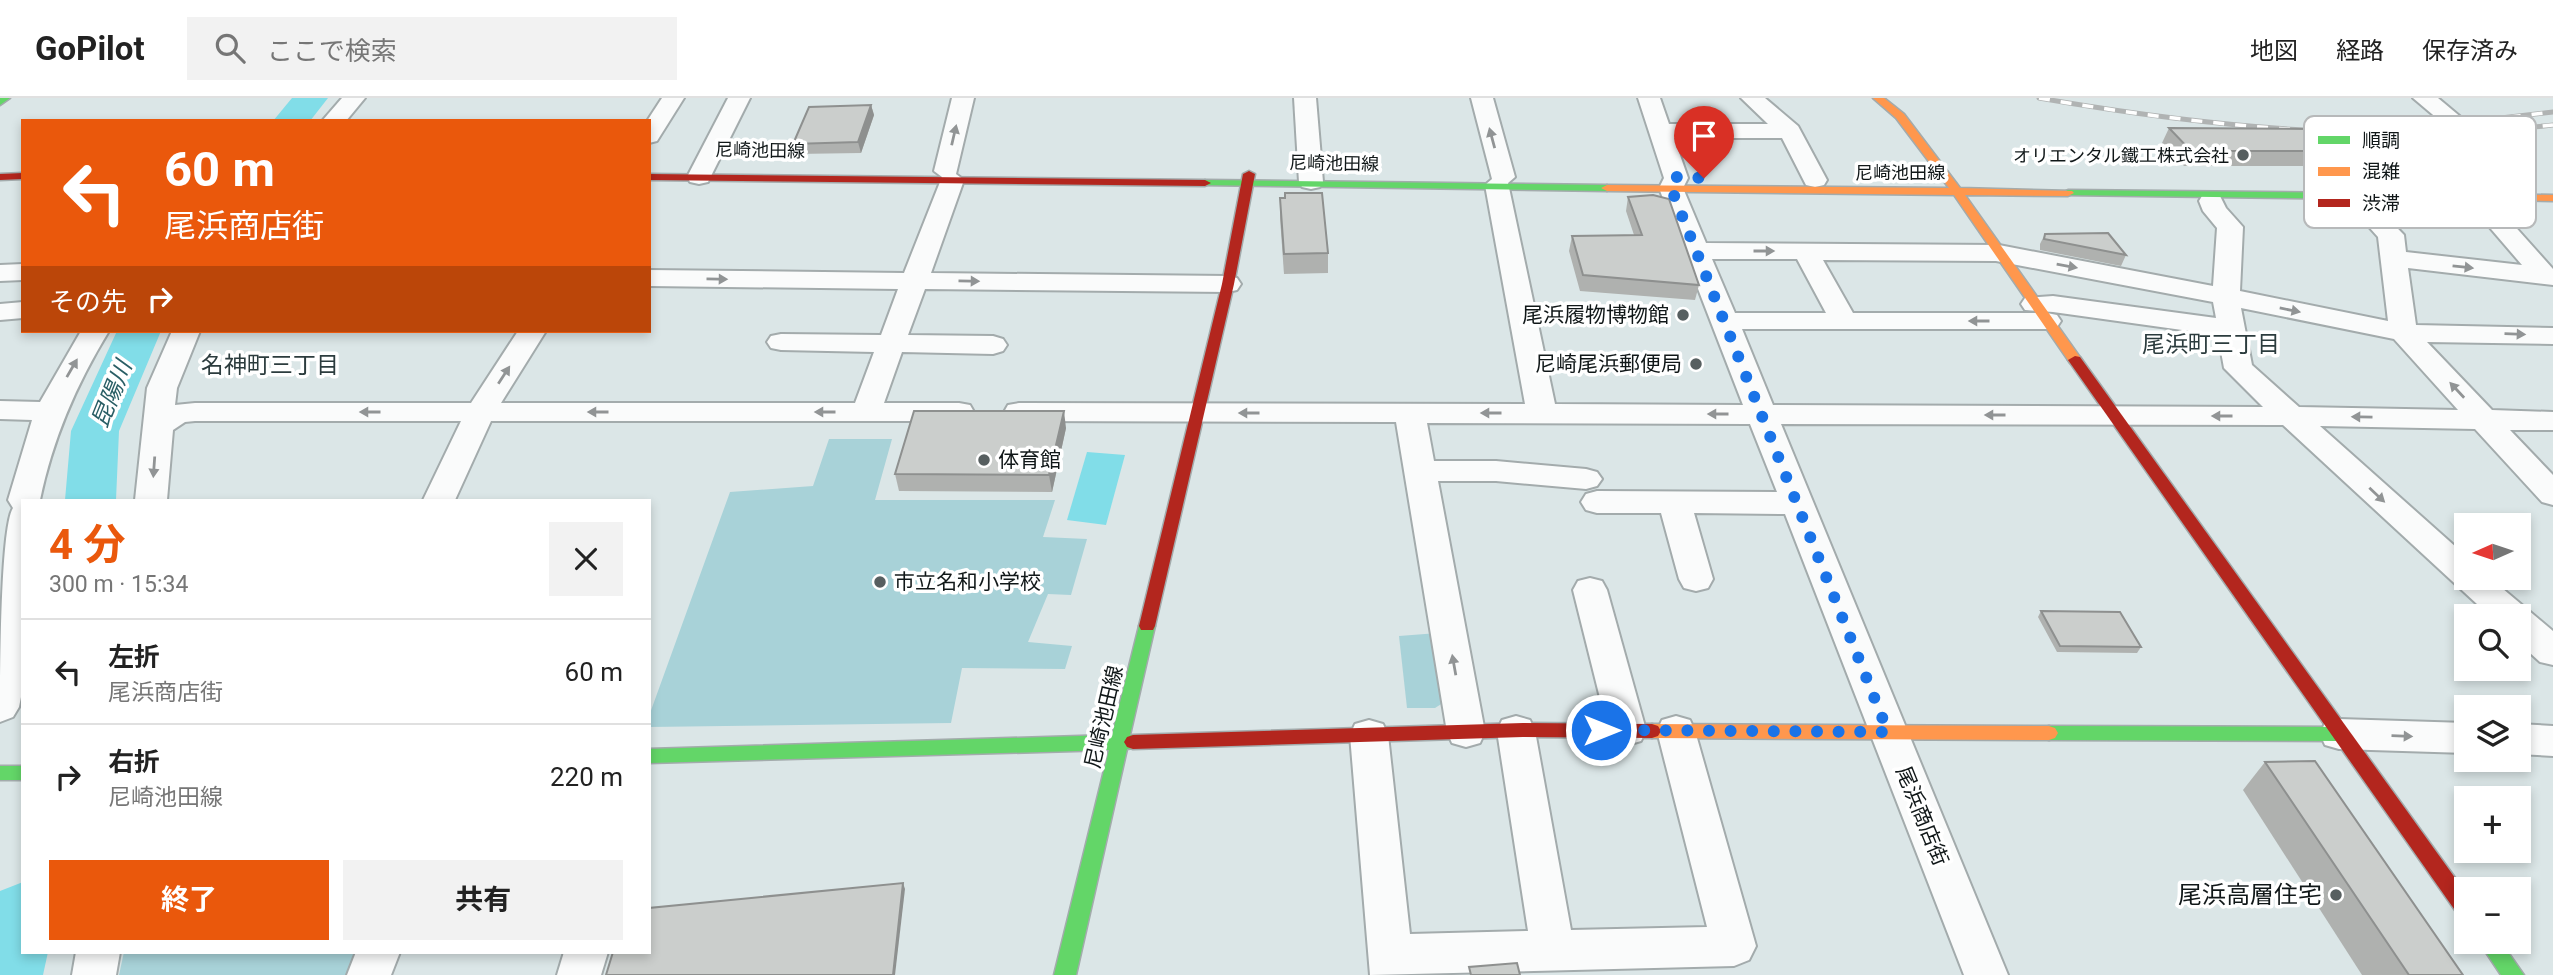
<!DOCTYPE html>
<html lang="ja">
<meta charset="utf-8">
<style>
body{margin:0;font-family:Roboto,"Noto Sans JP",sans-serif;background:#f2f2f2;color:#222;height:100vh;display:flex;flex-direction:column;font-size:26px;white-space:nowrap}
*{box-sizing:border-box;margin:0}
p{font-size:23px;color:#767676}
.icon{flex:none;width:38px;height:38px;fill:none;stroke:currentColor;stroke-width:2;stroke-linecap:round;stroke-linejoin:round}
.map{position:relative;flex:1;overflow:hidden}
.panel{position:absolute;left:21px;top:401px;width:630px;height:455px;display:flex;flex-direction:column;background:#fff;border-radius:0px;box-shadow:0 4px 10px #0003}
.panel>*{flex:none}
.top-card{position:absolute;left:21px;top:21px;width:630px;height:214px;border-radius:0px;box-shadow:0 4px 10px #0003;background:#ea580c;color:#fff;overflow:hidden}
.needle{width:46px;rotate:267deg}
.tools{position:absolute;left:2454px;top:415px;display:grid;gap:14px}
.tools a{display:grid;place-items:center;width:77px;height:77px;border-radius:0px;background:#fff;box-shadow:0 4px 10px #0003;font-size:35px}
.pin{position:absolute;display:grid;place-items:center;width:60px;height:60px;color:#fff;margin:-72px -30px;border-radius:50% 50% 50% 0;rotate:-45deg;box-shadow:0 0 7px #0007}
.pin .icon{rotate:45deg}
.me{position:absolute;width:77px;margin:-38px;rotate:90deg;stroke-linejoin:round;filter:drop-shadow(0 0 5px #0008)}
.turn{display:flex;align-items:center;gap:24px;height:147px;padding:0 28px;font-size:32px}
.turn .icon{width:91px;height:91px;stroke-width:2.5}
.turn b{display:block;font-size:49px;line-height:60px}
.then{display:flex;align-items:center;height:66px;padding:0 28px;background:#0003;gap:14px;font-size:26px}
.round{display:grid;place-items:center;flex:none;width:74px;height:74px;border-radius:0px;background:#f2f2f2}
.overview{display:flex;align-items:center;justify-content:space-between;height:119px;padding:0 28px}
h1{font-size:42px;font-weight:700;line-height:52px;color:#ea580c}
.action{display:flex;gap:14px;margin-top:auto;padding:14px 28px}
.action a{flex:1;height:80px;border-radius:0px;background:#ea580c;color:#fff;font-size:28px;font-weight:700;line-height:80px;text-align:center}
.action a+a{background:#f2f2f2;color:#222}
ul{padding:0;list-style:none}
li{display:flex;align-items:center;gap:21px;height:105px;padding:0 28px;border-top:2px solid #e0e0e0}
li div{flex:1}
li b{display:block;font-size:26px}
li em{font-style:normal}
header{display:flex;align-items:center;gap:42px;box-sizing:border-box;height:98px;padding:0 35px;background:#fff;border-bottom:2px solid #e0e0e0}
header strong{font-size:33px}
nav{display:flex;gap:38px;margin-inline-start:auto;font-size:24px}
.search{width:490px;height:63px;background:#f2f2f2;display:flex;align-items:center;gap:18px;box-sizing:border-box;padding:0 24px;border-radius:0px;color:#767676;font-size:26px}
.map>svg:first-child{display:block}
.green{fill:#a8d2d8}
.water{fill:#81dde8}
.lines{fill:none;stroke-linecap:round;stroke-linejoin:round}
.stream{stroke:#81dde8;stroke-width:10}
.river{fill:#81dde8;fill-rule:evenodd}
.street-casing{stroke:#a3abac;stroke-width:4}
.fast-casing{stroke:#a3abac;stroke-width:3}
.slow-casing{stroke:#a3abac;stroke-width:3}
.jam-casing{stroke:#a3abac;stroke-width:3}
.street{fill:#fafbfb;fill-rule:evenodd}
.fast{fill:#63d668;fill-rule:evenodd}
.slow{fill:#ff974d;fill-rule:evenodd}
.jam{fill:#b3261e;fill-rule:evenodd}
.rail-casing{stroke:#b0b3b3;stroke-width:5}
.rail{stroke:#fff;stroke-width:3.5;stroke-dasharray:11;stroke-linecap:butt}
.wall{fill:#afb1af}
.shaded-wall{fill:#8e908f}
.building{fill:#cbcecc;stroke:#8e908f;stroke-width:2}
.oneway{fill:#919495}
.route{stroke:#1a73e8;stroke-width:12;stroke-dasharray:0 21.6}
.poi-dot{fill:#575f60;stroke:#fff;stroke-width:2.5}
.labels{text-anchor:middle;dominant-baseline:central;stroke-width:7;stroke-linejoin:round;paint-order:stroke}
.far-street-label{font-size:18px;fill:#101718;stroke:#fff}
.far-poi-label{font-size:18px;fill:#101718;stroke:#fff;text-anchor:end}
.poi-label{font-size:21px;fill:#101718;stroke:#fff;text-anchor:end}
.street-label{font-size:21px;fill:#101718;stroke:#fff}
.neighbourhood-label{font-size:23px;fill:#2c3c3e;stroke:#fff}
.water-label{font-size:23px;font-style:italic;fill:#295e65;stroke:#fff}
.near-poi-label{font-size:24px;fill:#101718;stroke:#fff;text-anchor:end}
.key{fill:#fff;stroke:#b7b9ba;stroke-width:2}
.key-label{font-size:19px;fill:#101718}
</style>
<header>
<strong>GoPilot</strong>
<div class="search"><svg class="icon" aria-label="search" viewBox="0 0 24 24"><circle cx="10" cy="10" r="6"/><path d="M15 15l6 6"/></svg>ここで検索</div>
<nav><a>地図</a><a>経路</a><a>保存済み</a></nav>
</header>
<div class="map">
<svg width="2553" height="877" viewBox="0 0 2553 877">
<rect width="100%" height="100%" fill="#dbe6e7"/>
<g class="green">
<path d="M 829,341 L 892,341 L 875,402 L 1055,402 L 1043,439 L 1087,441 L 1071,497 L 1048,496 L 1028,544 L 1072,548 L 1065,571 L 962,570 L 951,625 L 649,629 L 649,618 L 730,394 L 813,388 Z"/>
<path d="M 1438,535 L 1449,601 L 1435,610 L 1407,610 L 1399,538 Z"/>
<path d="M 124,854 L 357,854 L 348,877 L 119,877 Z"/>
</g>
<path class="water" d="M 1087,354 L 1125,357 L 1106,427 L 1067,422 Z"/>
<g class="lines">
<path class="stream" d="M 0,829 L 20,827"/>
<g class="river">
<path d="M 292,0 L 328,0 L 310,23 L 273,23 Z"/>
<path d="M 117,233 L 161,233 L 119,333 L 116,402 L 65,402 L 71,333 Z"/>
<path d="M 23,784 L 23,854 L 48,854 L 43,877 L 0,877 L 0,793 Z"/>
</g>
<defs>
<g id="street">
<path d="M 342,0 L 365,0 L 346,23 L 322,23 Z"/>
<path d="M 662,0 L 684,0 L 657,43 L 649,45 L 647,23 Z"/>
<path d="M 728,0 L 750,0 L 708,84 L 699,86 L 690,84 L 687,79 Z"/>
<path d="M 952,0 L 974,0 L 956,76 L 964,82 L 931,175 L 1228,178 L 1237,180 L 1241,186 L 1237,192 L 1228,194 L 925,191 L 908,237 L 993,238 L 1003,241 L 1007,247 L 1003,253 L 993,256 L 902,254 L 884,305 L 959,305 L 970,307 L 974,314 L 970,321 L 959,323 L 491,323 L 455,402 L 423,402 L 461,323 L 195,323 L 185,324 L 173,332 L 167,402 L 135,402 L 147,290 L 172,233 L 200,233 L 177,290 L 175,307 L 195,305 L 471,305 L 518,233 L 546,233 L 501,305 L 855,305 L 874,254 L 781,252 L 771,250 L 767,244 L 771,238 L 781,236 L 881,237 L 898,191 L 649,188 L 649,172 L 904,175 L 942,79 L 934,73 Z"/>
<path d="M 1294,0 L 1316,0 L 1323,84 L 1320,89 L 1311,91 L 1302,89 L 1299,84 Z"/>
<path d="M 1471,0 L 1493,0 L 1515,79 L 1508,85 L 1555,306 L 1743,307 L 1659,90 L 1664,80 L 1638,0 L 1660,0 L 1669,26 L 1768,26 L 1741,0 L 1765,0 L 1798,28 L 1827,82 L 1824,87 L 1815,89 L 1806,87 L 1782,40 L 1674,40 L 1688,80 L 1683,90 L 1706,145 L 1999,147 L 2213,188 L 2217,130 L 2203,113 L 2199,103 L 2202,98 L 2211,96 L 2220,98 L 2226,110 L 2243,129 L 2240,193 L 2388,223 L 2378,139 L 2351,109 L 2354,104 L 2363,102 L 2372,104 L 2404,137 L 2406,154 L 2522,167 L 2473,110 L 2476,105 L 2485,103 L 2494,105 L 2553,171 L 2553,187 L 2408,170 L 2416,227 L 2553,230 L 2553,246 L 2427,244 L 2492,312 L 2553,314 L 2553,332 L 2510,332 L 2553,377 L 2553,407 L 2542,404 L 2475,331 L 2320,328 L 2466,458 L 2466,480 L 2490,480 L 2553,533 L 2553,567 L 2540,564 L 2518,544 L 2518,518 L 2490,518 L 2283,327 L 1781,326 L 2008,877 L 1964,877 L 1785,416 L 1694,415 L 1713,481 L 1708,490 L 1696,493 L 1684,490 L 1679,481 L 1661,415 L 1597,415 L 1586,412 L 1581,404 L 1586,396 L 1597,393 L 1777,394 L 1750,326 L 1427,325 L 1434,363 L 1496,363 L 1586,371 L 1597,374 L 1602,381 L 1597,388 L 1586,391 L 1496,383 L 1438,383 L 1485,634 L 1480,645 L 1466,649 L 1452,645 L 1447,634 L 1396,324 L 1019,323 L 1008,321 L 1004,314 L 1008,307 L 1019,305 L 1525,306 L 1485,87 L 1492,81 ZM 1712,161 L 1797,161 L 1826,215 L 1735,215 ZM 1823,162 L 1996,163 L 2213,204 L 2216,220 L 2053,198 L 2025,200 L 2021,206 L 2025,212 L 2053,214 L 2218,237 L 2224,270 L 2263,309 L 1773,307 L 1742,231 L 2047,231 L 2057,229 L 2061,223 L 2057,217 L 2047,215 L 1853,215 ZM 2241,210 L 2394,241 L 2458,312 L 2299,309 L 2252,267 Z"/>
<path d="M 2413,0 L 2438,0 L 2530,77 L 2526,82 L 2518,84 L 2510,82 Z"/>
<path d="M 23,166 L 23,182 L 0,183 L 0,167 Z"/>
<path d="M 23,204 L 23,220 L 0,222 L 0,206 Z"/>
<path d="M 81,233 L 109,233 C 76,287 53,340 40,402 L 23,402 L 23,589 L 19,609 L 13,619 L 0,624 C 0,587 0,430 13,410 L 8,402 L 32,322 L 0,321 L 0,303 L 40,304 Z"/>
<path d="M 1590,480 L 1602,483 L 1607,492 L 1646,632 L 1641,643 L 1627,647 L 1613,643 L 1608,632 L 1573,492 L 1578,483 Z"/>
<path d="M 1516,618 L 1530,622 L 1535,633 L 1571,832 L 1707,829 L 1657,633 L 1662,622 L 1676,618 L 1690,622 L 1695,633 L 1756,848 L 1749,862 L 1734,868 L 1370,877 L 1350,637 L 1355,626 L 1369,622 L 1383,626 L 1388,637 L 1410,836 L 1528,833 L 1497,633 L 1502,622 Z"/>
<path d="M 2339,621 L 2466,625 L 2466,655 L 2339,651 L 2325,647 L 2320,636 L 2325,625 Z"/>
<path d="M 2518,626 L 2553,628 L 2553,658 L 2518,656 Z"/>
<path d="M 76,854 L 120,854 L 116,877 L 72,877 Z"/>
<path d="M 356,854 L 400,854 L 391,877 L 347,877 Z"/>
<path d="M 564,854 L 608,854 L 601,877 L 557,877 Z"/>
</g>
<g id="fast">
<path d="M 0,0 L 10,0 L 0,7 Z"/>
<path d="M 1205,82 L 1607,87 L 1613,90 L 1607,93 L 1201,87 L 1199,85 Z"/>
<path d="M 2068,92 L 2450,96 L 2456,99 L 2450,102 L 2064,97 L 2062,95 Z"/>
<path d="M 1147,522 L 1153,524 L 1155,528 L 1130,637 L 1139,639 L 1142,644 L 1139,649 L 1127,651 L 1076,877 L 1054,877 L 1109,652 L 649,665 L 649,651 L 1112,637 L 1139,528 L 1141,524 Z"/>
<path d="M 2049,628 L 2339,629 L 2345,631 L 2348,636 L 2345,641 L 2339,643 L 2049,642 L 2043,640 L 2040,635 L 2043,630 Z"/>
<rect x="0" y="668" width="23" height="14"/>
<path d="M 2479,844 L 2501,844 L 2524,877 L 2501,877 Z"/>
</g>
<g id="slow">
<path d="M 1873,0 L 1884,0 L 1904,16 L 1960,90 L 2072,93 L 2074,95 L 2068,98 L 1965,97 L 2082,262 L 2080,265 L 2070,265 L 1954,97 L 1607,93 L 1601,90 L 1607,87 L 1949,90 L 1896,20 Z"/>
<path d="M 2450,96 L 2553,97 L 2553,103 L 2446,101 L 2446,97 Z"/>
<path d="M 1652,626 L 2049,628 L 2055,630 L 2058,635 L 2055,640 L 2049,642 L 1652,640 L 1646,638 L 1643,633 L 1646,628 Z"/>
</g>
<g id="jam">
<path d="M 1249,73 L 1255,76 L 1234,186 L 1155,528 L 1153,532 L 1141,532 L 1139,528 L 1222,186 L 1243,76 Z"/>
<path d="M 23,75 L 23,81 L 0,82 L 0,76 Z"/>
<path d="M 649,76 L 1205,82 L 1211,85 L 1205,88 L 649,82 Z"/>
<path d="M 2075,258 L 2080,259 L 2466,795 L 2466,821 L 2459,818 L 2068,262 Z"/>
<path d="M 1523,625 L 1652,626 L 1658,628 L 1661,633 L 1658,638 L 1652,640 L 1523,639 L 1133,651 L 1127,649 L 1124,644 L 1127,639 L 1133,637 Z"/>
</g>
</defs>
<use href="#street" class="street-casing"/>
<use href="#fast" class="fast-casing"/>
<use href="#slow" class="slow-casing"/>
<use href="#jam" class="jam-casing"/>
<use href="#street" class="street"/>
<use href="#fast" class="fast"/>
<use href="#slow" class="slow"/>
<use href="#jam" class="jam"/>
<defs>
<g id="rail">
<path d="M 2039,0 C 2207,29 2383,46 2553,27"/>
<path d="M 2466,24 L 2553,14"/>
</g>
</defs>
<use href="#rail" class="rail-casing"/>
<use href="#rail" class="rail"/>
</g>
<g class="wall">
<path d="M 871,7 L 874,17 L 861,55 L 795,56 L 793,46 Z"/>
<path d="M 2169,30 L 2335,53 L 2327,68 L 2184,68 L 2162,45 Z"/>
<path d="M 1628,99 L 1699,187 L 1695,202 L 1580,193 L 1569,153 L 1572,138 L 1634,137 L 1626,113 Z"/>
<path d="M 1280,100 L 1328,155 L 1328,175 L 1284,176 L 1280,120 Z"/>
<path d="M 2045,136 L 2126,157 L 2121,168 L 2040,152 L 2040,146 Z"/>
<path d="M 1066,330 L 1052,394 L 899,393 L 895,376 Z"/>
<path d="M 2041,513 L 2141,549 L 2137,555 L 2057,554 L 2038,519 Z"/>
<path d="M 2265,664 L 2463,877 L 2362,877 L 2243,692 Z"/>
</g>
<g class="shaded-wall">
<path d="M 871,7 L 874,17 L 861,55 L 858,44 Z"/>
<path d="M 1064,313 L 1066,330 L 1052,394 L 1049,377 Z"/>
<path d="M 903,785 L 905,791 L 895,877 L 893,877 Z"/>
</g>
<g class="building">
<path d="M 871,7 L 858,44 L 793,46 L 809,9 Z"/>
<path d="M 2169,30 L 2309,31 L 2335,53 L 2191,53 Z"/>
<path d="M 1285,95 L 1322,95 L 1328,155 L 1284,156 L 1280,100 L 1285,100 Z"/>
<path d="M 1653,97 L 1669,101 L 1699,187 L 1583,177 L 1572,138 L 1642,137 L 1628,99 Z"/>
<path d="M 2108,135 L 2126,157 L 2044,141 L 2045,136 Z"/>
<path d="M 914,313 L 1064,313 L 1049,377 L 895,376 Z"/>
<path d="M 2041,513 L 2120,514 L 2141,549 L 2060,548 Z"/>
<path d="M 2315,663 L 2463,877 L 2409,877 L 2265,664 Z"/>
<path d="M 903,785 L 893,877 L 606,877 L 613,854 L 649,854 L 649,810 Z"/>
<path d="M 1517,865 L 1520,877 L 1471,877 L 1469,869 Z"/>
</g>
<defs><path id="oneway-solid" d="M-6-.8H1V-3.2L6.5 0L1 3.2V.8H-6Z" transform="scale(1.75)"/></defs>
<g class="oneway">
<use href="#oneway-solid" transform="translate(954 37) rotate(-77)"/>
<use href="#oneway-solid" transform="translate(1492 40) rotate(-105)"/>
<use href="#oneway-solid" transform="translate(1764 153)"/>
<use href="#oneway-solid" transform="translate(2067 168) rotate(10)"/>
<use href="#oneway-solid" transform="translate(2463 169) rotate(6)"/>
<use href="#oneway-solid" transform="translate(717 181) rotate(1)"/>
<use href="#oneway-solid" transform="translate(969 183) rotate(1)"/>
<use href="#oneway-solid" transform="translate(2290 212) rotate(11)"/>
<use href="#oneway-solid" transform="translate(1979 223) rotate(-180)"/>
<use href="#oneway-solid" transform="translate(2515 236) rotate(2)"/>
<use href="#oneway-solid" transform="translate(72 270) rotate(-60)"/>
<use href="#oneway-solid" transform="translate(504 277) rotate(-57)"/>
<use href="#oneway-solid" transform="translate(2457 292) rotate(-133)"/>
<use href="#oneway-solid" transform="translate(370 314) rotate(-180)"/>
<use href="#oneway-solid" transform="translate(598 314) rotate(-180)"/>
<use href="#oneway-solid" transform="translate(825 314) rotate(-180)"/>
<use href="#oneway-solid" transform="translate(1249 315) rotate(-180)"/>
<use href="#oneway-solid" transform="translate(1491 315) rotate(-180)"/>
<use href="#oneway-solid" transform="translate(1718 316) rotate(-180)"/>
<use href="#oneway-solid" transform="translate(1995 317) rotate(-180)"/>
<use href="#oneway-solid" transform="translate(2222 318) rotate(-180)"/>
<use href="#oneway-solid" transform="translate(2362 319) rotate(-179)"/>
<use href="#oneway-solid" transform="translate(154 369) rotate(94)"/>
<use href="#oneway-solid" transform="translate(2377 397) rotate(43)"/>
<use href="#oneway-solid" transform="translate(1454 567) rotate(-100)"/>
<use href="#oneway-solid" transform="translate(2402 638) rotate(2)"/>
</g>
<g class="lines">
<path class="route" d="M 1601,632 L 1888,634 L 1671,90 L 1676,79 L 1704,80"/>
</g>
<g class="poi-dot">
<circle cx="2243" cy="57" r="7"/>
<circle cx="1683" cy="217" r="7"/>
<circle cx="1696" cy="266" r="7"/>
<circle cx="984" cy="362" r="7"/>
<circle cx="880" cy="484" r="7"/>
<circle cx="2336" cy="797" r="7"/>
</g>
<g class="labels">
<g class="far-street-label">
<text transform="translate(760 52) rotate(1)">尼崎池田線</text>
<text transform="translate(1334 65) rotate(1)">尼崎池田線</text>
<text x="1900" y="74">尼崎池田線</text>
</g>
<g class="far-poi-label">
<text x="2229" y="57">オリエンタル鐵工株式会社</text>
</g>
<g class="poi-label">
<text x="1669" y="217">尾浜履物博物館</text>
<text x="1682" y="266">尼崎尾浜郵便局</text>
<text x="998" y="362" text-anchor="start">体育館</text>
<text x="894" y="484" text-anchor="start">市立名和小学校</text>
</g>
<g class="street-label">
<text transform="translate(1104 619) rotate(-77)">尼崎池田線</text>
<text transform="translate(1922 718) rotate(68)">尾浜商店街</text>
</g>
<g class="neighbourhood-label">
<text x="2211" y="246">尾浜町三丁目</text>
<text x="270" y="267">名神町三丁目</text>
</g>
<g class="water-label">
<text transform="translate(112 296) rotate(-68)">昆陽川</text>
</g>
<g class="near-poi-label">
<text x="2322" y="797">尾浜高層住宅</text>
</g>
</g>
<rect x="2304" y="18" width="232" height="112" rx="10" class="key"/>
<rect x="2318" y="38" width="32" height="8" fill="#63d668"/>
<rect x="2318" y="69" width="32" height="9" fill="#ff974d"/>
<rect x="2318" y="101" width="32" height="8" fill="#b3261e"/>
<g class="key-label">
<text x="2362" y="49">順調</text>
<text x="2362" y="80">混雑</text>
<text x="2362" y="112">渋滞</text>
</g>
</svg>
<div class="tools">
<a><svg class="needle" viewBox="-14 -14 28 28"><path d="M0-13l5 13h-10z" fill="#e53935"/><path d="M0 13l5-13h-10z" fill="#767676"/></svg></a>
<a><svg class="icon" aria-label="search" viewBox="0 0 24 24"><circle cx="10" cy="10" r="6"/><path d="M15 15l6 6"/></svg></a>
<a><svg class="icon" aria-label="layers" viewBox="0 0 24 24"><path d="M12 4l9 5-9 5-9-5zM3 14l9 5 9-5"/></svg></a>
<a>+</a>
<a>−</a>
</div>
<div class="pin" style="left:1704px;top:80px;background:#d93025"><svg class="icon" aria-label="arrive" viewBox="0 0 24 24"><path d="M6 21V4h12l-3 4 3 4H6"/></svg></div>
<svg class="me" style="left:1601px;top:632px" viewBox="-20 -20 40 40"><circle r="17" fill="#1a73e8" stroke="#fff" stroke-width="3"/><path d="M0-11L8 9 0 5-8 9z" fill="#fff"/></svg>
<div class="top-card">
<div class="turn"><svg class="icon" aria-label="left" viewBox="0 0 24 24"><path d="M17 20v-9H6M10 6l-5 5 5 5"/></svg><div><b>60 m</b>尾浜商店街</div></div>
<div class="then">その先<svg class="icon" aria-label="right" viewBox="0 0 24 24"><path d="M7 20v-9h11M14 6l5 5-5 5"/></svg></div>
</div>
<section class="panel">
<div class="overview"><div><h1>4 分</h1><p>300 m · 15:34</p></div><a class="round"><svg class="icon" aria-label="close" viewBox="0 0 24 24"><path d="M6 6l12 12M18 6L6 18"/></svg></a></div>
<ul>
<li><svg class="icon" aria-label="left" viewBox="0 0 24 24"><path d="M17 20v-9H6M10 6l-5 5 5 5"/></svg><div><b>左折</b><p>尾浜商店街</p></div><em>60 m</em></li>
<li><svg class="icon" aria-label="right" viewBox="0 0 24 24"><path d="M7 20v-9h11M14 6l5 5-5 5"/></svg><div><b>右折</b><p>尼崎池田線</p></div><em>220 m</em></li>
</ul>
<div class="action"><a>終了</a><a>共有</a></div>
</section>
</div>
